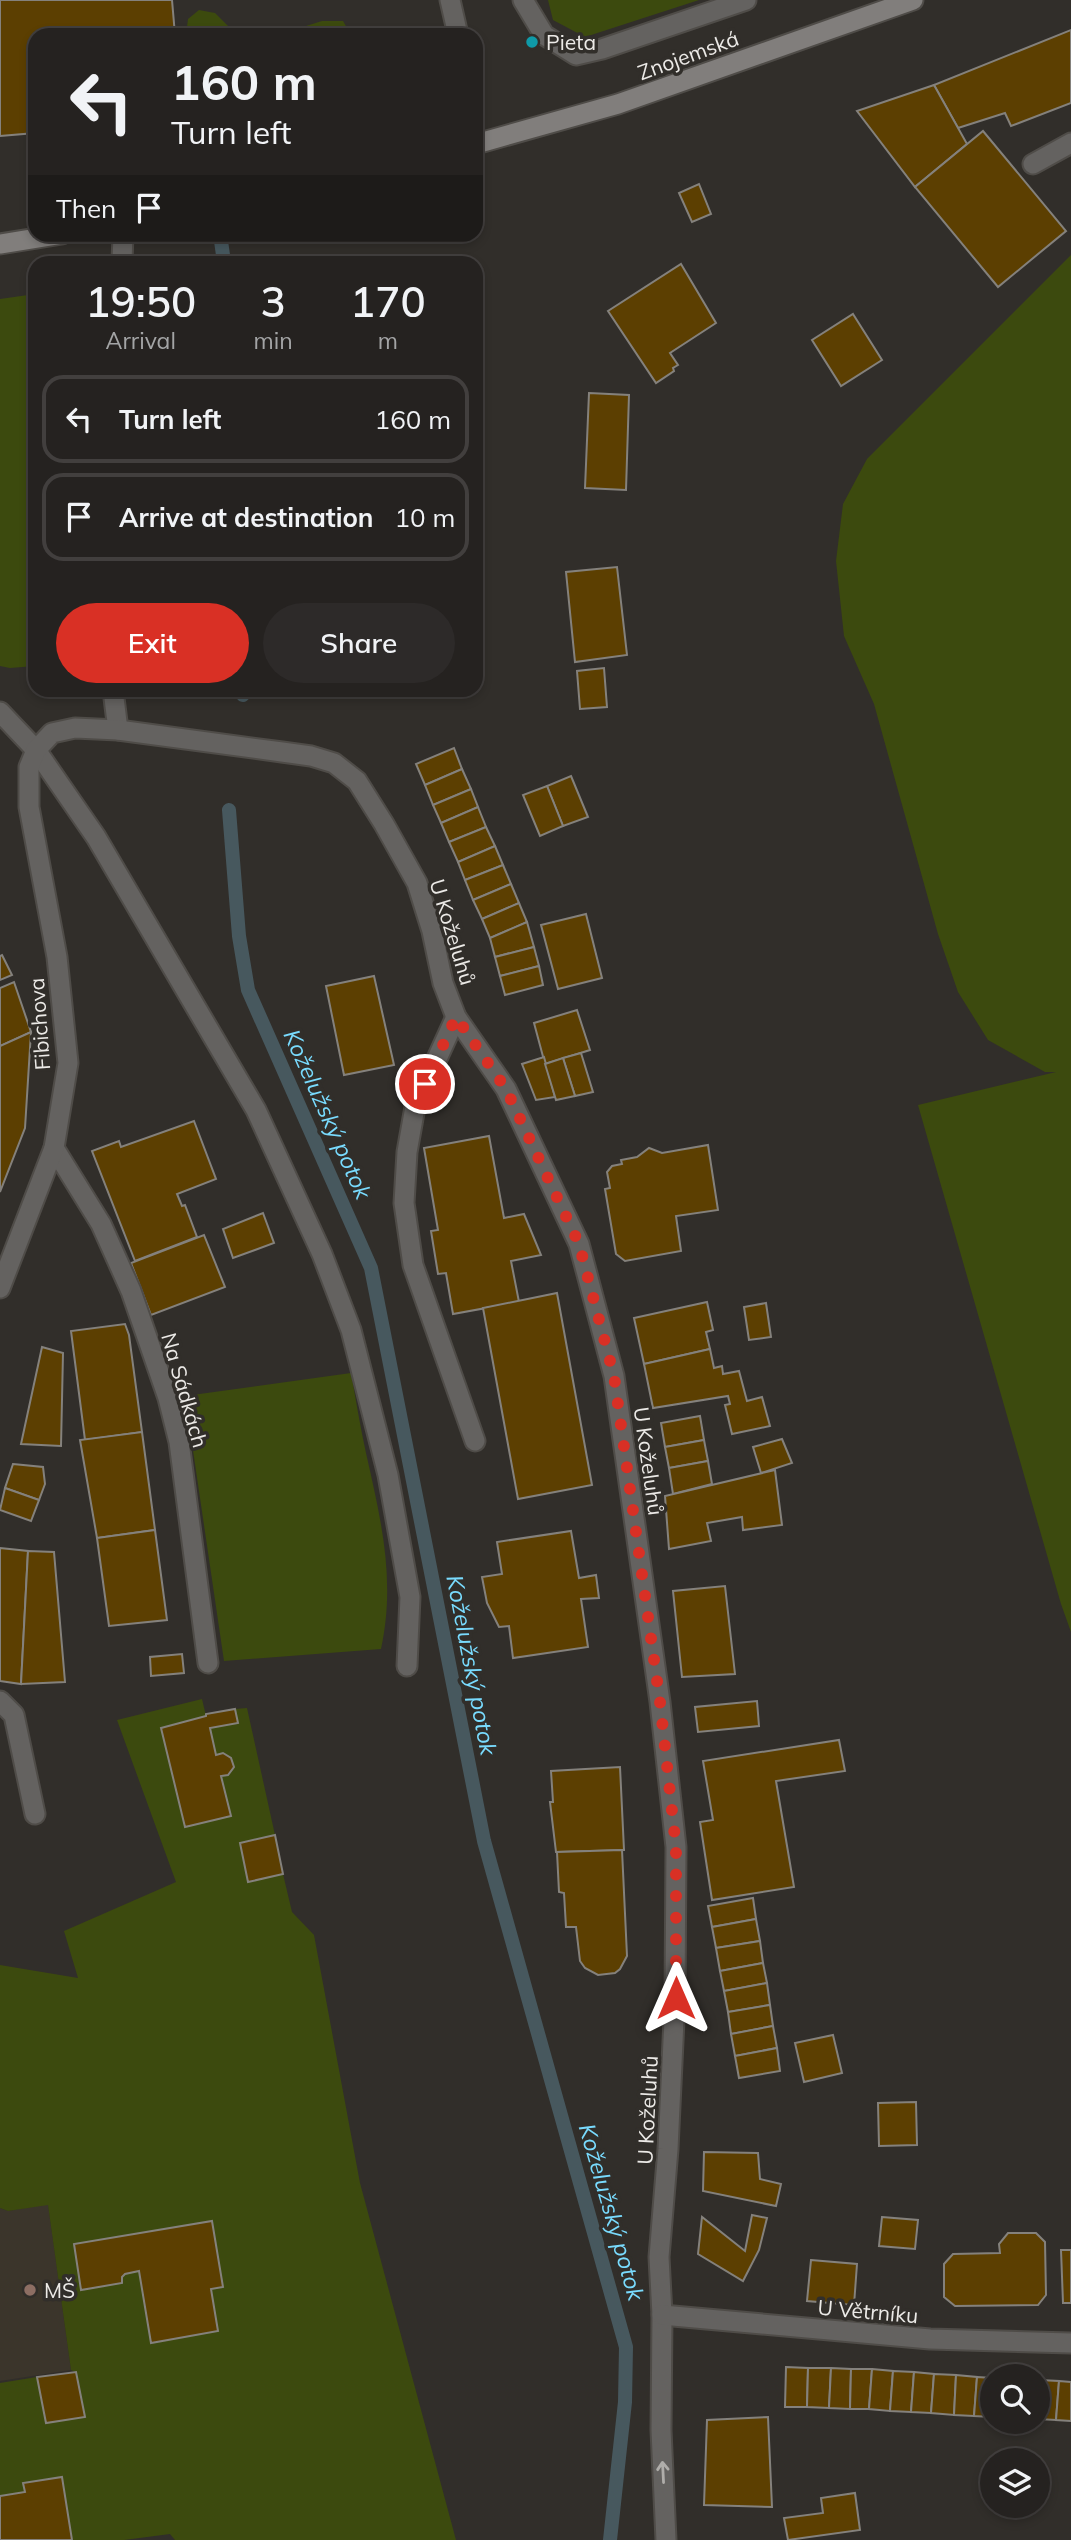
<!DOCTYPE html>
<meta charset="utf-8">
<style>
body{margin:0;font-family:Mulish,sans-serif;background:#2d2a29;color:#f1f3f6;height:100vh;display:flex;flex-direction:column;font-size:26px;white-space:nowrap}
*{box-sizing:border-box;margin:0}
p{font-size:23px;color:#a3a4a5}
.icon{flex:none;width:38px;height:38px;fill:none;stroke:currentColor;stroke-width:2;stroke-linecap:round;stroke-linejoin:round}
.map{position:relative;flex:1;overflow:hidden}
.drawer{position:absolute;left:28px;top:256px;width:455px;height:441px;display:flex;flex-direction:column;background:#252220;border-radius:21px;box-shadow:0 4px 10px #0003,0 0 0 2px #423f3e}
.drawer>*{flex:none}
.guide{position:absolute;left:28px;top:28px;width:455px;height:214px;border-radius:21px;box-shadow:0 4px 10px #0003,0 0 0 2px #423f3e;background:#252220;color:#f1f3f6;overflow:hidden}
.fabs{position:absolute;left:980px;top:2364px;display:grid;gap:14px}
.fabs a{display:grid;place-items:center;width:70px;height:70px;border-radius:50%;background:#252220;box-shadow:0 4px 10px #0003,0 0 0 2px #423f3e;font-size:35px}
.pin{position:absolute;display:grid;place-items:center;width:60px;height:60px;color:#fff;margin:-30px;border:4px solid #fff;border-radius:50%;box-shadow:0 2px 7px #0007}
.me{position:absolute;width:77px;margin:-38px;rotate:0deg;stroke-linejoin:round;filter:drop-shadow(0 0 5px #0008)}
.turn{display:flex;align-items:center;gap:24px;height:147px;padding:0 28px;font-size:32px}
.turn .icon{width:91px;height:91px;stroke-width:2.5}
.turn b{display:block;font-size:49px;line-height:60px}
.then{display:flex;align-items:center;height:66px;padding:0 28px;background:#0003;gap:14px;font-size:26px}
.eta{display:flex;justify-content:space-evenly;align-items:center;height:119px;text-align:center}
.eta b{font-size:42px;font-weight:600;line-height:49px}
.action{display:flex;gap:14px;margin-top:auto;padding:14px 28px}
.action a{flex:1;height:80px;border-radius:42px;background:#d93025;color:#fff;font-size:28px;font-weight:600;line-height:80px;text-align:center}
.action a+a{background:#2d2a29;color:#f1f3f6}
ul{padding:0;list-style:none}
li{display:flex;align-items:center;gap:21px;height:88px;margin:0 14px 10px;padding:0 14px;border:4px solid #423f3e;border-radius:21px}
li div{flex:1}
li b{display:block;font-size:26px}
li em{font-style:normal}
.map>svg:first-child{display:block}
.built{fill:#3b352b}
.green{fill:#3c4a0e}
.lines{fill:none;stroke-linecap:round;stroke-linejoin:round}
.stream{stroke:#47585e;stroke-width:14}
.building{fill:#5c3f01;stroke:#84817c;stroke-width:2}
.service-casing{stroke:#4f4c48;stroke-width:23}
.minor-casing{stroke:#4f4c48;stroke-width:23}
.secondary-casing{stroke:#4f4c48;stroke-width:23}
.service{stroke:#646260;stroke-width:19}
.minor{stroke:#646260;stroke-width:19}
.secondary{stroke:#817e7c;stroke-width:19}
.oneway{stroke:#afadaa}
.route{stroke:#d93025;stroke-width:12;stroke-dasharray:0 21.6}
.culture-dot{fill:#0f9aa8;stroke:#312e2a;stroke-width:2.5}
.education-dot{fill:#8d6e63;stroke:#312e2a;stroke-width:2.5}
.labels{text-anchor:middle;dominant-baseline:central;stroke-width:7;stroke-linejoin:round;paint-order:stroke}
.poi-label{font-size:21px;fill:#eceae7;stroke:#312e2a;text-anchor:start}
.street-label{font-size:21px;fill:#eceae7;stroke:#312e2a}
.water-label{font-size:23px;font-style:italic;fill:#79dbfe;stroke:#312e2a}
</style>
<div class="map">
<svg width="1071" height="2540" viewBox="0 0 1071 2540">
<rect width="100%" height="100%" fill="#312e2a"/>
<path class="built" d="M 48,2204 L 71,2370 L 0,2381 L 0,2208 L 8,2211 Z"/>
<g class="green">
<path d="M 548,0 L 699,0 L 585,37 L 553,20 Z"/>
<path d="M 199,10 L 215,13 L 237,35 L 186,35 L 188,19 Z"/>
<path d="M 322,21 L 343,21 L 347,28 L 347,35 L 294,35 L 306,26 Z"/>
<path d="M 1071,255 L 1071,1632 L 1061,1604 L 918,1105 L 1056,1072 L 1045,1072 L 988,1040 L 958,992 L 938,934 L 874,704 L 844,636 L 836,561 L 843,504 L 867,459 Z"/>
<path d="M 35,294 L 35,666 L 10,668 L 0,666 L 0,299 Z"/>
<path d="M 351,1373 C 356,1400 360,1426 366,1453 C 381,1520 396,1580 381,1649 L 224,1661 L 185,1396 Z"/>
<path d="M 202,1699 L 206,1716 L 161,1728 L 185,1826 L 231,1815 L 221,1776 L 228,1775 L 234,1767 L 231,1758 L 223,1753 L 216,1755 L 210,1728 L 238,1722 L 235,1709 L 247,1708 L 275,1835 L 240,1843 L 248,1882 L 283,1874 L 292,1912 L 314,1935 L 360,2183 L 456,2540 L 175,2540 L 170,2534 L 124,2540 L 72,2540 L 62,2477 L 24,2483 L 25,2492 L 0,2496 L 0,2383 L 37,2377 L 46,2423 L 85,2417 L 76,2372 L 71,2370 L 48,2205 L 8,2211 L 0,2208 L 0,1965 L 78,1978 L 64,1931 L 176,1882 L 117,1720 Z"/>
</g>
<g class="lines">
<g class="stream">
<path d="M 220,234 L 224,262"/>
<path d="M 243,695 L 244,690"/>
<path d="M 229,810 L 239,936 L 248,990 L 371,1268 L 484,1841 L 626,2347 L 625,2402 L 610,2540"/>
</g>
</g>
<g class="building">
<path d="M 0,0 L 172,0 L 175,35 L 35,35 L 35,133 L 0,136 Z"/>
<path d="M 1071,30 L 1071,103 L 1011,126 L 1005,113 L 958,128 L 934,85 Z"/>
<path d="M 934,85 L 967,144 L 915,187 L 857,111 Z"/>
<path d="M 983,131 L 1066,231 L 998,287 L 915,187 Z"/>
<path d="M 699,184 L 711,214 L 692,222 L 679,193 Z"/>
<path d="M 681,264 L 716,323 L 670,353 L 678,365 L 673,368 L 674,371 L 656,383 L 608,311 Z"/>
<path d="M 853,314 L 882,360 L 841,386 L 812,340 Z"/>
<path d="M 589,393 L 629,395 L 626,490 L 585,488 Z"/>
<path d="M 617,567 L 627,655 L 575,662 L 566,572 Z"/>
<path d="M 604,668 L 607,707 L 580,709 L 577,671 Z"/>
<path d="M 454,748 L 462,769 L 425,785 L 416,764 Z"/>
<path d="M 462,769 L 471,789 L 433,805 L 425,785 Z"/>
<path d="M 571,776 L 588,817 L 563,826 L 547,786 Z"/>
<path d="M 547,786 L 563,826 L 540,836 L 523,795 Z"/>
<path d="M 471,789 L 478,807 L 441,823 L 433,805 Z"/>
<path d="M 478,807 L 486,827 L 449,842 L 441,823 Z"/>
<path d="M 486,827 L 495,846 L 458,862 L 449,842 Z"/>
<path d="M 495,846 L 503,865 L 465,880 L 458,862 Z"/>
<path d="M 503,865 L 511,884 L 473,900 L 465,880 Z"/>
<path d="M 511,884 L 519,903 L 482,919 L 473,900 Z"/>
<path d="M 519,903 L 527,922 L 490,938 L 482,919 Z"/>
<path d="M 586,914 L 602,978 L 558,989 L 541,925 Z"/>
<path d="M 527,922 L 534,947 L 495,957 L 490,938 Z"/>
<path d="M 534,947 L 539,966 L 500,976 L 495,957 Z"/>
<path d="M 2,955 L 12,975 L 0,980 L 0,956 Z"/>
<path d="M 539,966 L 543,985 L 505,995 L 500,976 Z"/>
<path d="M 374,976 L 394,1065 L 344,1075 L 326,986 Z"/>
<path d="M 14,982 L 31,1032 L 0,1046 L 0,988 Z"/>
<path d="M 577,1010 L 590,1050 L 545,1064 L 534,1023 Z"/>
<path d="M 31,1032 L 25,1128 L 0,1192 L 0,1046 Z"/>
<path d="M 581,1053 L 593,1092 L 575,1096 L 563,1058 Z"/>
<path d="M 544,1057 L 555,1097 L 536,1100 L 522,1064 Z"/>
<path d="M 563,1058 L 575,1096 L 556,1100 L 545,1064 Z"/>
<path d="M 194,1121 L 216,1179 L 177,1194 L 182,1206 L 185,1205 L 197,1237 L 135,1261 L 92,1151 L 119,1141 L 121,1147 Z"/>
<path d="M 489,1136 L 504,1218 L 524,1214 L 541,1255 L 511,1261 L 519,1302 L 453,1314 L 446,1273 L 438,1274 L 431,1231 L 438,1230 L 424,1148 Z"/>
<path d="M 708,1145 L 718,1210 L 676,1216 L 681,1251 L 625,1261 L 616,1254 L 605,1189 L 610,1188 L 607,1172 L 612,1166 L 622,1164 L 621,1160 L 637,1157 L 649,1148 L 662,1153 Z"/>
<path d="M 263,1213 L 274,1243 L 233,1258 L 223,1229 Z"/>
<path d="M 204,1235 L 225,1287 L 151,1315 L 131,1263 Z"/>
<path d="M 557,1293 L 592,1485 L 518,1499 L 483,1308 Z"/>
<path d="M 707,1302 L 713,1330 L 706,1332 L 710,1349 L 644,1364 L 634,1318 Z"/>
<path d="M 766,1303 L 771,1337 L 749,1340 L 744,1307 Z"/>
<path d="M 125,1324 L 129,1335 L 142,1432 L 85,1440 L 71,1331 Z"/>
<path d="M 42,1347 L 63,1353 L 61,1446 L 21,1444 Z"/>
<path d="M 710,1349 L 714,1368 L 722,1366 L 723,1374 L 739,1371 L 747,1401 L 762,1397 L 770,1426 L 732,1434 L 725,1405 L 730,1404 L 728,1396 L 653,1408 L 644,1364 Z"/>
<path d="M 700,1416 L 704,1440 L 665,1447 L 661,1423 Z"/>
<path d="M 142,1432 L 155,1530 L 97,1538 L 80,1440 Z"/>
<path d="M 782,1439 L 792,1463 L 761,1473 L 753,1447 Z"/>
<path d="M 704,1440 L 708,1461 L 669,1468 L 665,1447 Z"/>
<path d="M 708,1461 L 712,1484 L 673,1494 L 669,1468 Z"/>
<path d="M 13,1464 L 43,1467 L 45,1484 L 39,1500 L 5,1488 Z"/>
<path d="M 775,1470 L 782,1525 L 743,1530 L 742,1517 L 707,1523 L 711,1541 L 669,1549 L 665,1496 Z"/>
<path d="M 5,1488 L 39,1500 L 31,1521 L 0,1510 Z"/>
<path d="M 155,1530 L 167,1620 L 109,1626 L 97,1538 Z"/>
<path d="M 571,1531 L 579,1578 L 596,1575 L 599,1598 L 581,1599 L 588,1647 L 513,1658 L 509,1626 L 499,1627 L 487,1603 L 482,1577 L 502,1574 L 497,1542 Z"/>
<path d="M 0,1548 L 28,1551 L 21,1684 L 0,1681 Z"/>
<path d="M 28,1551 L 54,1552 L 65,1682 L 21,1684 Z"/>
<path d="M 725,1586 L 735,1674 L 682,1677 L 673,1591 Z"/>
<path d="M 182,1654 L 184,1673 L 151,1676 L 150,1657 Z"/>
<path d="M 757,1701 L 759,1726 L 698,1732 L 695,1707 Z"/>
<path d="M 235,1709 L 238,1723 L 210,1728 L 216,1755 L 223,1753 L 231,1758 L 234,1767 L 228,1775 L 221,1776 L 231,1816 L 185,1827 L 161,1728 L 206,1716 L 206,1714 Z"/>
<path d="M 839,1740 L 845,1771 L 776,1781 L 794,1887 L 712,1900 L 700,1822 L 713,1820 L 703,1761 Z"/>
<path d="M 620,1767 L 624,1850 L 556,1852 L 550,1802 L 553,1802 L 551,1771 Z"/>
<path d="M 275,1835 L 283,1874 L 248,1882 L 240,1843 Z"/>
<path d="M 622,1850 L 627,1956 L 620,1969 L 615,1973 L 598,1975 L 585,1968 L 580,1961 L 576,1927 L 566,1927 L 564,1893 L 559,1892 L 557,1852 Z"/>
<path d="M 753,1898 L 756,1919 L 712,1927 L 708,1906 Z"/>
<path d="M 756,1919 L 760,1941 L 716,1948 L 712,1927 Z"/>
<path d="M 760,1941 L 763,1963 L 720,1971 L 716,1948 Z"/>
<path d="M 763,1963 L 767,1983 L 724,1991 L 720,1971 Z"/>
<path d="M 767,1983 L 770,2005 L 728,2012 L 724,1991 Z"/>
<path d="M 770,2005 L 773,2026 L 731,2034 L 728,2012 Z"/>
<path d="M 773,2026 L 777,2048 L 735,2056 L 731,2034 Z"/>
<path d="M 833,2035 L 842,2073 L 804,2082 L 795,2043 Z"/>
<path d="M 777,2048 L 780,2071 L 739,2078 L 735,2056 Z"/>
<path d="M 916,2102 L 917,2145 L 879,2146 L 878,2103 Z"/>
<path d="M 704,2152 L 758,2153 L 760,2179 L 781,2184 L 776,2206 L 703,2191 Z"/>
<path d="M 752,2215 L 767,2218 L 759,2250 L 743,2281 L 698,2254 L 702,2217 L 745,2251 Z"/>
<path d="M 882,2217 L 918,2220 L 915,2249 L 879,2246 Z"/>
<path d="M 212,2221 L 223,2287 L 211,2289 L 218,2331 L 151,2343 L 139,2271 L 125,2274 L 122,2277 L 122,2283 L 81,2290 L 74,2244 Z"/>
<path d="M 1008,2233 L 1036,2233 L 1045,2242 L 1046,2295 L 1038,2305 L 955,2306 L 944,2297 L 944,2264 L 953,2254 L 1000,2253 L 999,2244 Z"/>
<path d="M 1061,2250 L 1071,2250 L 1071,2303 L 1063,2303 Z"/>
<path d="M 811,2260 L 857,2264 L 854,2305 L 807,2301 Z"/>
<path d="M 786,2367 L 808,2368 L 807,2407 L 785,2407 Z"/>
<path d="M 808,2368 L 831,2368 L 829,2408 L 807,2407 Z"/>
<path d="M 831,2368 L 851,2369 L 850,2409 L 829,2408 Z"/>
<path d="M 851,2369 L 872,2369 L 869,2409 L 850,2409 Z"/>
<path d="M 872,2369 L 893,2371 L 890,2411 L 869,2409 Z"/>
<path d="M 893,2371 L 914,2372 L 911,2412 L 890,2411 Z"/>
<path d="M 76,2372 L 85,2417 L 46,2423 L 37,2377 Z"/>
<path d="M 914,2372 L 934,2374 L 931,2413 L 911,2412 Z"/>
<path d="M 934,2374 L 956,2375 L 954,2415 L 931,2413 Z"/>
<path d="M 956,2375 L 977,2377 L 974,2416 L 954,2415 Z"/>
<path d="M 977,2377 L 992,2378 L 992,2417 L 974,2416 Z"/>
<path d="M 1039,2380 L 1059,2381 L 1056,2420 L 1038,2419 Z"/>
<path d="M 1059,2381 L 1071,2382 L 1071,2421 L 1056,2420 Z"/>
<path d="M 768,2417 L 772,2507 L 704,2505 L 707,2420 Z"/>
<path d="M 62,2477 L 72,2540 L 0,2540 L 0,2496 L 25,2492 L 23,2483 Z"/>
<path d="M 855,2493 L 860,2530 L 788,2540 L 784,2518 L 823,2513 L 821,2498 Z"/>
</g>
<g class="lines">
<defs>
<g id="service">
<path d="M 523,0 L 544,35 L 576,55 L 602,49 L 746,0"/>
<path d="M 1033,164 L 1071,143"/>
<path d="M 122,262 L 123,234"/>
<path d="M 113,690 L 118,730"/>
<path d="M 0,712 L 36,750 L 96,837 L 256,1110 L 322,1254 L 351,1330 L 388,1475 L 410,1597 L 407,1666"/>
<path d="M 456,1017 L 415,1107 L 407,1152 L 404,1203 L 413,1265 L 475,1441"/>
<path d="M 0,1701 L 14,1715 L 35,1814"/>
</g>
<g id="minor">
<path d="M 450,0 L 458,35"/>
<path d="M 54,1148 L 101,1224 L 131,1291 L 168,1398 L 179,1442 L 208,1663"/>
<path d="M 0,1288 L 54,1148 L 68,1063 L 57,957 L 29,807 L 29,767 L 36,750 L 52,733 L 75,728 L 118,730 L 282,752 L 311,756 L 334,763 L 357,781 L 384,824 L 417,883 L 432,931 L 443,983 L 456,1017 L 506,1089 L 579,1244 L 614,1376 L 660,1702 L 676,1847 L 675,1998 L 668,2149 L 659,2257 L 662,2315 L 661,2430 L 666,2540"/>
<path d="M 662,2315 L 930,2339 L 1071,2343"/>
</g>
<g id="secondary">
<path d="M 476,144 L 618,104 L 913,0"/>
<path d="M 0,244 L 62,234"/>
</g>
</defs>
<use href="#service" class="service-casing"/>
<use href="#minor" class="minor-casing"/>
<use href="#secondary" class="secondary-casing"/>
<use href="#service" class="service"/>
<use href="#minor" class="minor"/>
<use href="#secondary" class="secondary"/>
</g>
<defs><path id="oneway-shaft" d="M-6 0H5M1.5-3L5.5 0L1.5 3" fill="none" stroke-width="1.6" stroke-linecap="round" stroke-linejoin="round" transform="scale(1.75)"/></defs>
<use class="oneway" href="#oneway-shaft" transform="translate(663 2472) rotate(-93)"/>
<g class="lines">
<path class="route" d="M 425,1084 L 456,1017 L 506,1089 L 579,1244 L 614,1376 L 660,1702 L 676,1847 L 676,1998"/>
</g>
<circle class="culture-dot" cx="532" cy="42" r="7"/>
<circle class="education-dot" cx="30" cy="2290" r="7"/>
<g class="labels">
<g class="poi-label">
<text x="546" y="42">Pieta</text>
<text x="44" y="2290">MŠ</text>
</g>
<g class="street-label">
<text transform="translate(688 55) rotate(-20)">Znojemská</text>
<text transform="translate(453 932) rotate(73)">U Koželuhů</text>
<text transform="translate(39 1024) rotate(-94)">Fibichova</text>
<text transform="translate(185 1390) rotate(74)">Na Sádkách</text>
<text transform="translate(649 1461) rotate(82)">U Koželuhů</text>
<text transform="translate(647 2110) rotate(-87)">U Koželuhů</text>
<text transform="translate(868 2311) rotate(5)">U Větrníku</text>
</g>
<g class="water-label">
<text transform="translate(328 1114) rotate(66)">Koželužský potok</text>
<text transform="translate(472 1665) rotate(79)">Koželužský potok</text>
<text transform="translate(612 2212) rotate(74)">Koželužský potok</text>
</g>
</g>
</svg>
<div class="fabs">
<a><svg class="icon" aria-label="search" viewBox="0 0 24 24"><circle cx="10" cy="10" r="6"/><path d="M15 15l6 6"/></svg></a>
<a><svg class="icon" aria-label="layers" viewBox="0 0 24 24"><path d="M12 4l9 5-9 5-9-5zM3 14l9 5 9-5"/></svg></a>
</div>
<div class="pin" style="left:425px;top:1084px;background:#d93025"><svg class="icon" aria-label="arrive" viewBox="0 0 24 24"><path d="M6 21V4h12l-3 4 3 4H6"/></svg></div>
<svg class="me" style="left:676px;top:1998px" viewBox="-20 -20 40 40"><path d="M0-17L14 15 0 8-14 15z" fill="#d93025" stroke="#fff" stroke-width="4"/></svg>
<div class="guide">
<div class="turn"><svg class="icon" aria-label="left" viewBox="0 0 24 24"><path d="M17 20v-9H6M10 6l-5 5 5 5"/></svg><div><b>160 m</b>Turn left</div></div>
<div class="then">Then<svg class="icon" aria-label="arrive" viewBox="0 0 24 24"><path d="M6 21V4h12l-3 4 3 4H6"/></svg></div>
</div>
<section class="drawer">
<div class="eta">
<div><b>19:50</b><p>Arrival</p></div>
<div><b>3</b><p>min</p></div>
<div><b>170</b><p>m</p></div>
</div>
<ul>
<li><svg class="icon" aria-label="left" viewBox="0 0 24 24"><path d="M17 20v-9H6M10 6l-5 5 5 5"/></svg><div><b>Turn left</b></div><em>160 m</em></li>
<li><svg class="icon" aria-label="arrive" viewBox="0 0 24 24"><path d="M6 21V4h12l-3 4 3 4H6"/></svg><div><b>Arrive at destination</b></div><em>10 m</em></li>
</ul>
<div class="action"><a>Exit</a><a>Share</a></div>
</section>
</div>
